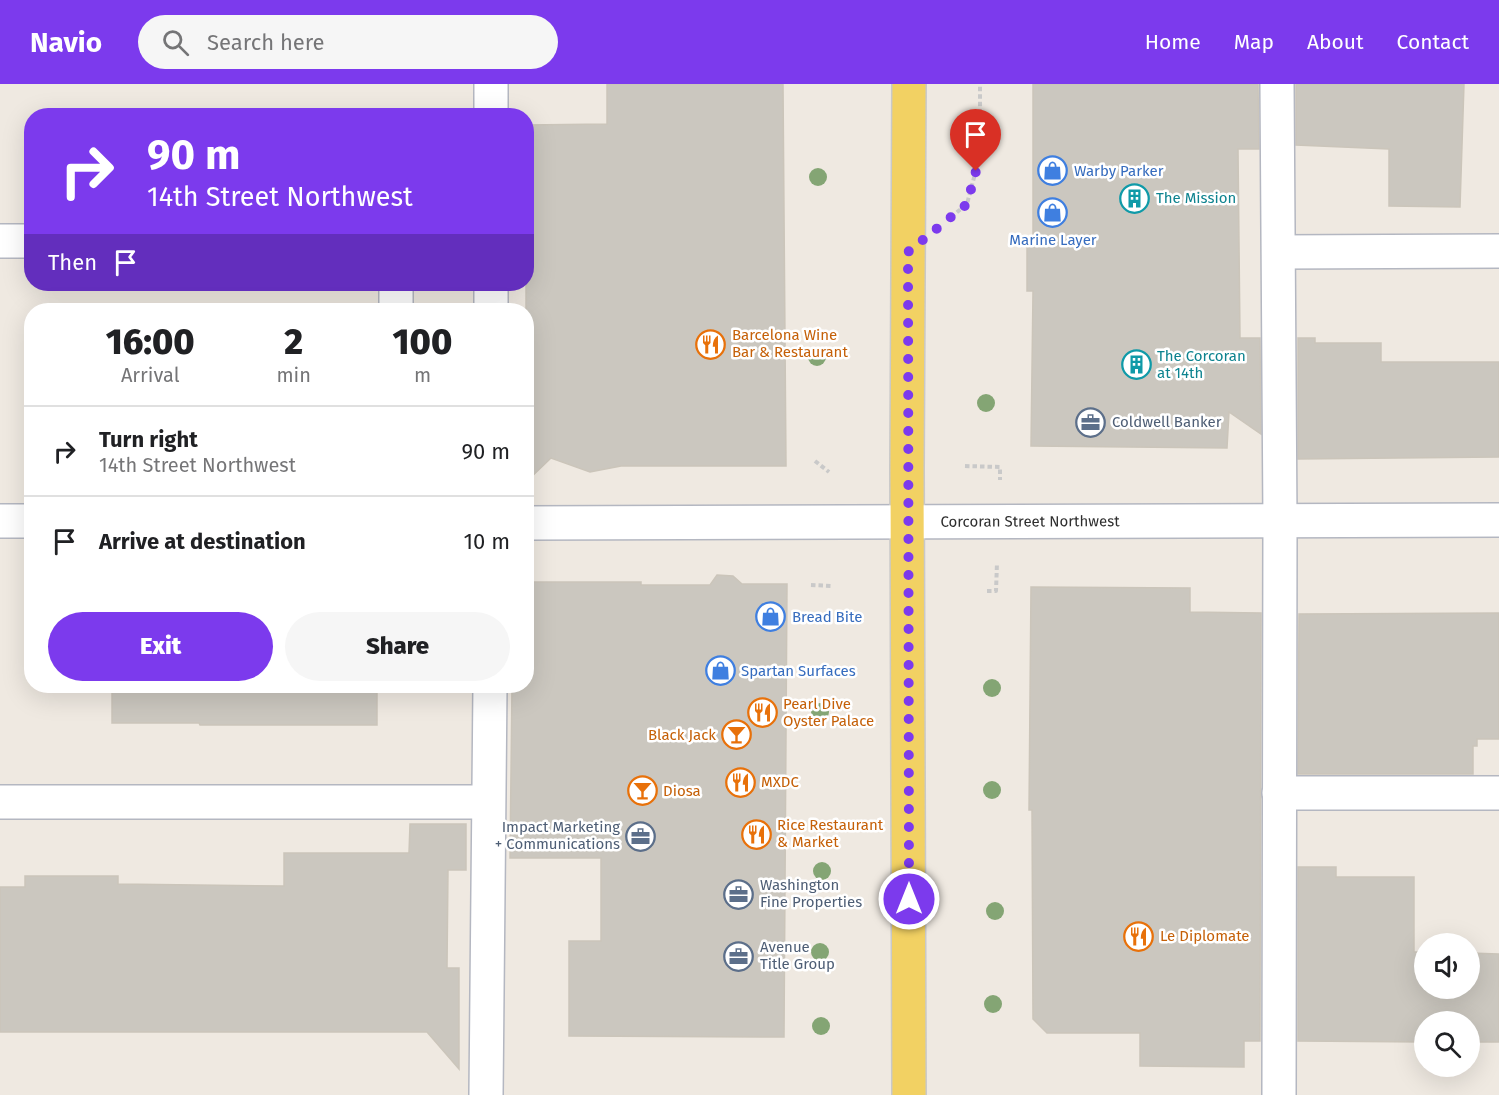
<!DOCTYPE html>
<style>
body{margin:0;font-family:"Fira Sans",sans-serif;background:#f6f6f6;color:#202124;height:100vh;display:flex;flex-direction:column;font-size:22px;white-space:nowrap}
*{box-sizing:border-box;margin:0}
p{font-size:20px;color:#757577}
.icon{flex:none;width:33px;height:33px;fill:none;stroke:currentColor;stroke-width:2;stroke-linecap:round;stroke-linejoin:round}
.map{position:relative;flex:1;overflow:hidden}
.panel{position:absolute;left:24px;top:219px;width:510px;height:390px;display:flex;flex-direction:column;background:#fff;border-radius:24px;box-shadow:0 6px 24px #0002}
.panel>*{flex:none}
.top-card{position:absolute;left:24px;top:24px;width:510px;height:183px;border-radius:24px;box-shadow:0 6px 24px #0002;background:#7c3aed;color:#fff;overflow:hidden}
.controls{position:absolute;left:1414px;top:849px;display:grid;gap:12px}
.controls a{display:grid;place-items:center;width:66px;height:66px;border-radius:50%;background:#fff;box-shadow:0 6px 24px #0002;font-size:30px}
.pin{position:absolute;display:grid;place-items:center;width:51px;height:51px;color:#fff;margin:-62px -26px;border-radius:50% 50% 50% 0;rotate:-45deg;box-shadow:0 0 6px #0007}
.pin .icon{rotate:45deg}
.me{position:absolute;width:66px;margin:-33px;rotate:0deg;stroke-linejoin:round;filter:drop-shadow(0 0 4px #0008)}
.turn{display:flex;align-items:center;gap:21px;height:126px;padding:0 24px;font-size:27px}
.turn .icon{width:78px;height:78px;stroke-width:2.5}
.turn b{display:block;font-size:42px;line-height:51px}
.then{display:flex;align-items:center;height:57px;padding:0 24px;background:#0003;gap:12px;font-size:22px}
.eta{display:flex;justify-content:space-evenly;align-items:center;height:102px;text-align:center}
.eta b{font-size:36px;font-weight:800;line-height:42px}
.cta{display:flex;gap:12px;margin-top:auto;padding:12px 24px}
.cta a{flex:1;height:69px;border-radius:36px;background:#7c3aed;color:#fff;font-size:24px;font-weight:800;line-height:69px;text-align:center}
.cta a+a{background:#f6f6f6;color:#202124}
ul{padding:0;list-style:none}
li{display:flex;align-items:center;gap:18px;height:90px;padding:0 24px;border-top:2px solid #e0e0e0}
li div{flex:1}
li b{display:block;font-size:22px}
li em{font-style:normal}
header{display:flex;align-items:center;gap:36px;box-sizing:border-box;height:84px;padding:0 30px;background:#7c3aed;color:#fff}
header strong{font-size:28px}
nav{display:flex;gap:33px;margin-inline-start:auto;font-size:21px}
.search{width:420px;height:54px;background:#f6f6f6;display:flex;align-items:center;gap:15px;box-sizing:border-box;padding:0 21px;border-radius:33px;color:#757577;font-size:22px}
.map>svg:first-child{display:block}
.building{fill:#cbc7bf;stroke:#cbc5ba;stroke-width:1.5}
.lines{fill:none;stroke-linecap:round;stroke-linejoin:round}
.minor-casing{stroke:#b4b7c1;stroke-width:36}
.major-casing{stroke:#c9c9c9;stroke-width:36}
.path{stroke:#c9c9c9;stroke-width:4;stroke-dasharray:4.5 3;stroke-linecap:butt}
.minor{stroke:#fff;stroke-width:33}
.major{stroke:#f2d163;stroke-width:33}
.tree{fill:#84a574}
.route{stroke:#7c3aed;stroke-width:10;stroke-dasharray:0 18}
.labels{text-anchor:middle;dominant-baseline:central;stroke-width:5;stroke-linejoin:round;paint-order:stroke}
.shop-label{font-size:15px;fill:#366cbe;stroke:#fff;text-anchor:start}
.culture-label{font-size:15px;fill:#0d838f;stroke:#fff;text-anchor:start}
.food-label{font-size:15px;fill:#c56008;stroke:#fff;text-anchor:start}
.service-label{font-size:15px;fill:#4e5e75;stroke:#fff;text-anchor:start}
.street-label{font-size:15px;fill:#2e2e2e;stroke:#fff}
</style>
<header>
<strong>Navio</strong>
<div class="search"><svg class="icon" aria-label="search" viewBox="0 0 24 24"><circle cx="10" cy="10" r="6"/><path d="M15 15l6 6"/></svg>Search here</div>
<nav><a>Home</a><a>Map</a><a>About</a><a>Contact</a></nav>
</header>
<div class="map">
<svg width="1499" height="1011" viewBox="0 0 1499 1011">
<rect width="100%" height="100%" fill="#efe9e1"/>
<g class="building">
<path d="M 607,0 L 783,0 L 786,382 L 621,382 L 590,388 L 551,374 L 526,398 L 526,41 L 607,40 Z"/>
<path d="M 1033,0 L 1258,0 L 1259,65 L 1238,65 L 1240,254 L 1260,254 L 1261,350 L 1229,328 L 1227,364 L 1031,362 L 1033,207 L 1027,207 L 1027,163 L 1033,163 Z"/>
<path d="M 1296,0 L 1464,0 L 1460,123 L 1389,122 L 1389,65 L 1296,61 Z"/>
<path d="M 1298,254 L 1315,254 L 1315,259 L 1381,259 L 1381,278 L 1499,278 L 1499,373 L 1298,375 Z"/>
<path d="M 717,491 L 733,492 L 742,500 L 787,500 L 784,953 L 569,952 L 569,857 L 601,857 L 601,774 L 510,774 L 512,602 L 526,602 L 526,498 L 641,498 L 641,501 L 710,501 Z"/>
<path d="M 1031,503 L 1190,504 L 1190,528 L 1261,529 L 1260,957 L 1244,957 L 1244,983 L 1140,982 L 1140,949 L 1047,949 L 1033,935 L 1032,726 L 1029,726 Z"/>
<path d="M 1499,529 L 1499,655 L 1477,655 L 1477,662 L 1473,662 L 1473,690 L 1298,690 L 1299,530 Z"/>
<path d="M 112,602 L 377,602 L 377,641 L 200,641 L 199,639 L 112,639 Z"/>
<path d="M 410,740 L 466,740 L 466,786 L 448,786 L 447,884 L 459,884 L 459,985 L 427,948 L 0,948 L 0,803 L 25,803 L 25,792 L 118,792 L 118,800 L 284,802 L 284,769 L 409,769 Z"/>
<path d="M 1298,783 L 1336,783 L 1336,793 L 1414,793 L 1414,868 L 1425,868 L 1425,904 L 1470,904 L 1470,869 L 1499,870 L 1499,958 L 1470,958 L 1470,938 L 1425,938 L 1425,958 L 1298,957 Z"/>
</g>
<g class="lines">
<defs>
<g id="minor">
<path d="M 491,0 L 491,32"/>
<path d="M 1277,0 L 1280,437 L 1279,1011"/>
<path d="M 0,157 L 32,157"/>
<path d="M 1279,168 L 1499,167"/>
<path d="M 396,200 L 396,226"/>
<path d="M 491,200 L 491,226"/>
<path d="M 0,437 L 32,437"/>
<path id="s1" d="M 526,439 L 1499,436"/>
<path d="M 1279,709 L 1499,709"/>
<path d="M 0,718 L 488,718"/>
<path d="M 486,1011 L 490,602"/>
</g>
<path id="major" d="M 909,0 L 907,385 L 909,1011"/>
</defs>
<use href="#minor" class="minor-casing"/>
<use href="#major" class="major-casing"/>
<g class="path">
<path d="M 951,133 L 967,120 L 980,71 L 980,0"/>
<path d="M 815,377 L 829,388"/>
<path d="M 965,382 L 1000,383 L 1000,396"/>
<path d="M 811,501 L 832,502"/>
<path d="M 987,507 L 996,507 L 997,479"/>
</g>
<use href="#minor" class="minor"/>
<use href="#major" class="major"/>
</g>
<g class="tree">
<circle cx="818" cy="93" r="9"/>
<circle cx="817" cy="273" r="9"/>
<circle cx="986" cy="319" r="9"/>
<circle cx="992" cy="604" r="9"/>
<circle cx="820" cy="628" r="9"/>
<circle cx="992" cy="706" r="9"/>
<circle cx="822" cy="787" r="9"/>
<circle cx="995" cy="827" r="9"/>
<circle cx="820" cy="868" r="9"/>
<circle cx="993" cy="920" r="9"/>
<circle cx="821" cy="942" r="9"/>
</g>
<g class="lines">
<path class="route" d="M 909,815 L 908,168 L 967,120 L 976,87"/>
</g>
<defs>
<symbol id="shop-ring" viewBox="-11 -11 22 22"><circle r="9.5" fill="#fff" stroke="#3f7fe0" stroke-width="1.5"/><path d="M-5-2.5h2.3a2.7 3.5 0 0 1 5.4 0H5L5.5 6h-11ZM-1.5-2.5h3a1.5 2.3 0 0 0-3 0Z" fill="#3f7fe0"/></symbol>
<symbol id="building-ring" viewBox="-11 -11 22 22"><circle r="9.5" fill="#fff" stroke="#0f9aa8" stroke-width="1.5"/><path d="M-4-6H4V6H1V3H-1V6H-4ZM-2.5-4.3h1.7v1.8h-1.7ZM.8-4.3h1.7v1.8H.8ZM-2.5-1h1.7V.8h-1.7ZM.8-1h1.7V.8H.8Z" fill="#0f9aa8"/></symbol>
<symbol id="restaurant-ring" viewBox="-11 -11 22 22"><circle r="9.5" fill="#fff" stroke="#e8710a" stroke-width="1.5"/><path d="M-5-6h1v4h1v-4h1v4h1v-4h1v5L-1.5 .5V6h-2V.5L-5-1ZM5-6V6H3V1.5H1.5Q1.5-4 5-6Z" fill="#e8710a"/></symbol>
<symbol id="office-ring" viewBox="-11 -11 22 22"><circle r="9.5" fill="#fff" stroke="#5c6f8a" stroke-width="1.5"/><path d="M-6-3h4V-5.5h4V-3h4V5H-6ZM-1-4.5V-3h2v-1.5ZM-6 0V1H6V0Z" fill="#5c6f8a"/></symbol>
<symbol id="bar-ring" viewBox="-11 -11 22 22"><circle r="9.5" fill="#fff" stroke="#e8710a" stroke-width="1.5"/><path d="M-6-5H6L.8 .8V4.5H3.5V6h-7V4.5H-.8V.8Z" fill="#e8710a"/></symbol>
</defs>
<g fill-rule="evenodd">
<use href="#shop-ring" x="1036" y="70" width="33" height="33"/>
<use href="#building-ring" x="1118" y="98" width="33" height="33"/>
<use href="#shop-ring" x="1036" y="112" width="33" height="33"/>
<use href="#restaurant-ring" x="694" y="244" width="33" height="33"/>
<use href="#building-ring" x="1120" y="264" width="33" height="33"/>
<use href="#office-ring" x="1074" y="322" width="33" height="33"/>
<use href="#shop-ring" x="754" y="516" width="33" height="33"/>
<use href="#shop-ring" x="704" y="570" width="33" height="33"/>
<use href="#restaurant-ring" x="746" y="612" width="33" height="33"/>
<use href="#bar-ring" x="720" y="634" width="33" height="33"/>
<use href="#restaurant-ring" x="724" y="682" width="33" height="33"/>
<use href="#bar-ring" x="626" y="690" width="33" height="33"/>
<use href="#restaurant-ring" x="740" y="734" width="33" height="33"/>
<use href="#office-ring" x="624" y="736" width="33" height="33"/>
<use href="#office-ring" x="722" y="794" width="33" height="33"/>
<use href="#restaurant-ring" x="1122" y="836" width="33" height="33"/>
<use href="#office-ring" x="722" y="856" width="33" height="33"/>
</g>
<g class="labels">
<g class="shop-label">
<text x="1074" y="87">Warby Parker</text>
<text x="1053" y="156" text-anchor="middle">Marine Layer</text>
<text x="792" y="533">Bread Bite</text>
<text x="741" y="587">Spartan Surfaces</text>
</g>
<g class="culture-label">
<text x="1156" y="114">The Mission</text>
<text x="1157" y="272">The Corcoran<tspan x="1157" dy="17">at 14th</tspan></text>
</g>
<g class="food-label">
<text x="732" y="251">Barcelona Wine<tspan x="732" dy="17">Bar &amp; Restaurant</tspan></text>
<text x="783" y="620">Pearl Dive<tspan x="783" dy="17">Oyster Palace</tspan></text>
<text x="716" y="651" text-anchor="end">Black Jack</text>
<text x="761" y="698">MXDC</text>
<text x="663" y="707">Diosa</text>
<text x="777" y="741">Rice Restaurant<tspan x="777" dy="17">&amp; Market</tspan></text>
<text x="1160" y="852">Le Diplomate</text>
</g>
<g class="service-label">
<text x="1112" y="338">Coldwell Banker</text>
<text x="620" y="743" text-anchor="end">Impact Marketing<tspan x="620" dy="17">+ Communications</tspan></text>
<text x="760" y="801">Washington<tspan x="760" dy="17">Fine Properties</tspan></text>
<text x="760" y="863">Avenue<tspan x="760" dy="17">Title Group</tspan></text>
</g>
<g class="street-label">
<text stroke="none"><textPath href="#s1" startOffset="504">Corcoran Street Northwest</textPath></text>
</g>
</g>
</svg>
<div class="controls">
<a><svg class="icon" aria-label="sound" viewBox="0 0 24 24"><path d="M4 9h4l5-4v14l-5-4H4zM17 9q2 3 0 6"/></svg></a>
<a><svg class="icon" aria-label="search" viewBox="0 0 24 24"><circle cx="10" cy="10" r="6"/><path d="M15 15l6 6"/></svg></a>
</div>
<div class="pin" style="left:976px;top:87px;background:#d93025"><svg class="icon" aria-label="arrive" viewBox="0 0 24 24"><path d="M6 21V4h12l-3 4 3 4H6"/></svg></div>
<svg class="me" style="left:909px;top:815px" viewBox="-20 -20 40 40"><circle r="17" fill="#7c3aed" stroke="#fff" stroke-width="3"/><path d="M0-11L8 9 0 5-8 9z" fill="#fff"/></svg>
<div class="top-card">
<div class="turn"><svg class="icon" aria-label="right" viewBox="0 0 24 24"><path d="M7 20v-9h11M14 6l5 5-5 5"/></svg><div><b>90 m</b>14th Street Northwest</div></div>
<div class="then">Then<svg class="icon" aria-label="arrive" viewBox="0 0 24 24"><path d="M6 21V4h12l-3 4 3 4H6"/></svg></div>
</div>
<section class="panel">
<div class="eta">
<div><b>16:00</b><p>Arrival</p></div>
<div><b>2</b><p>min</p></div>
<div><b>100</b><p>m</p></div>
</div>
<ul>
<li><svg class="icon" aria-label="right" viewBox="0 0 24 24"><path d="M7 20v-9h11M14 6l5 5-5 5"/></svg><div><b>Turn right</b><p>14th Street Northwest</p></div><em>90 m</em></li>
<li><svg class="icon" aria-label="arrive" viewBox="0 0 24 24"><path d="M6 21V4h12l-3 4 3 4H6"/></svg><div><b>Arrive at destination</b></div><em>10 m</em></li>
</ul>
<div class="cta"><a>Exit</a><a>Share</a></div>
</section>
</div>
